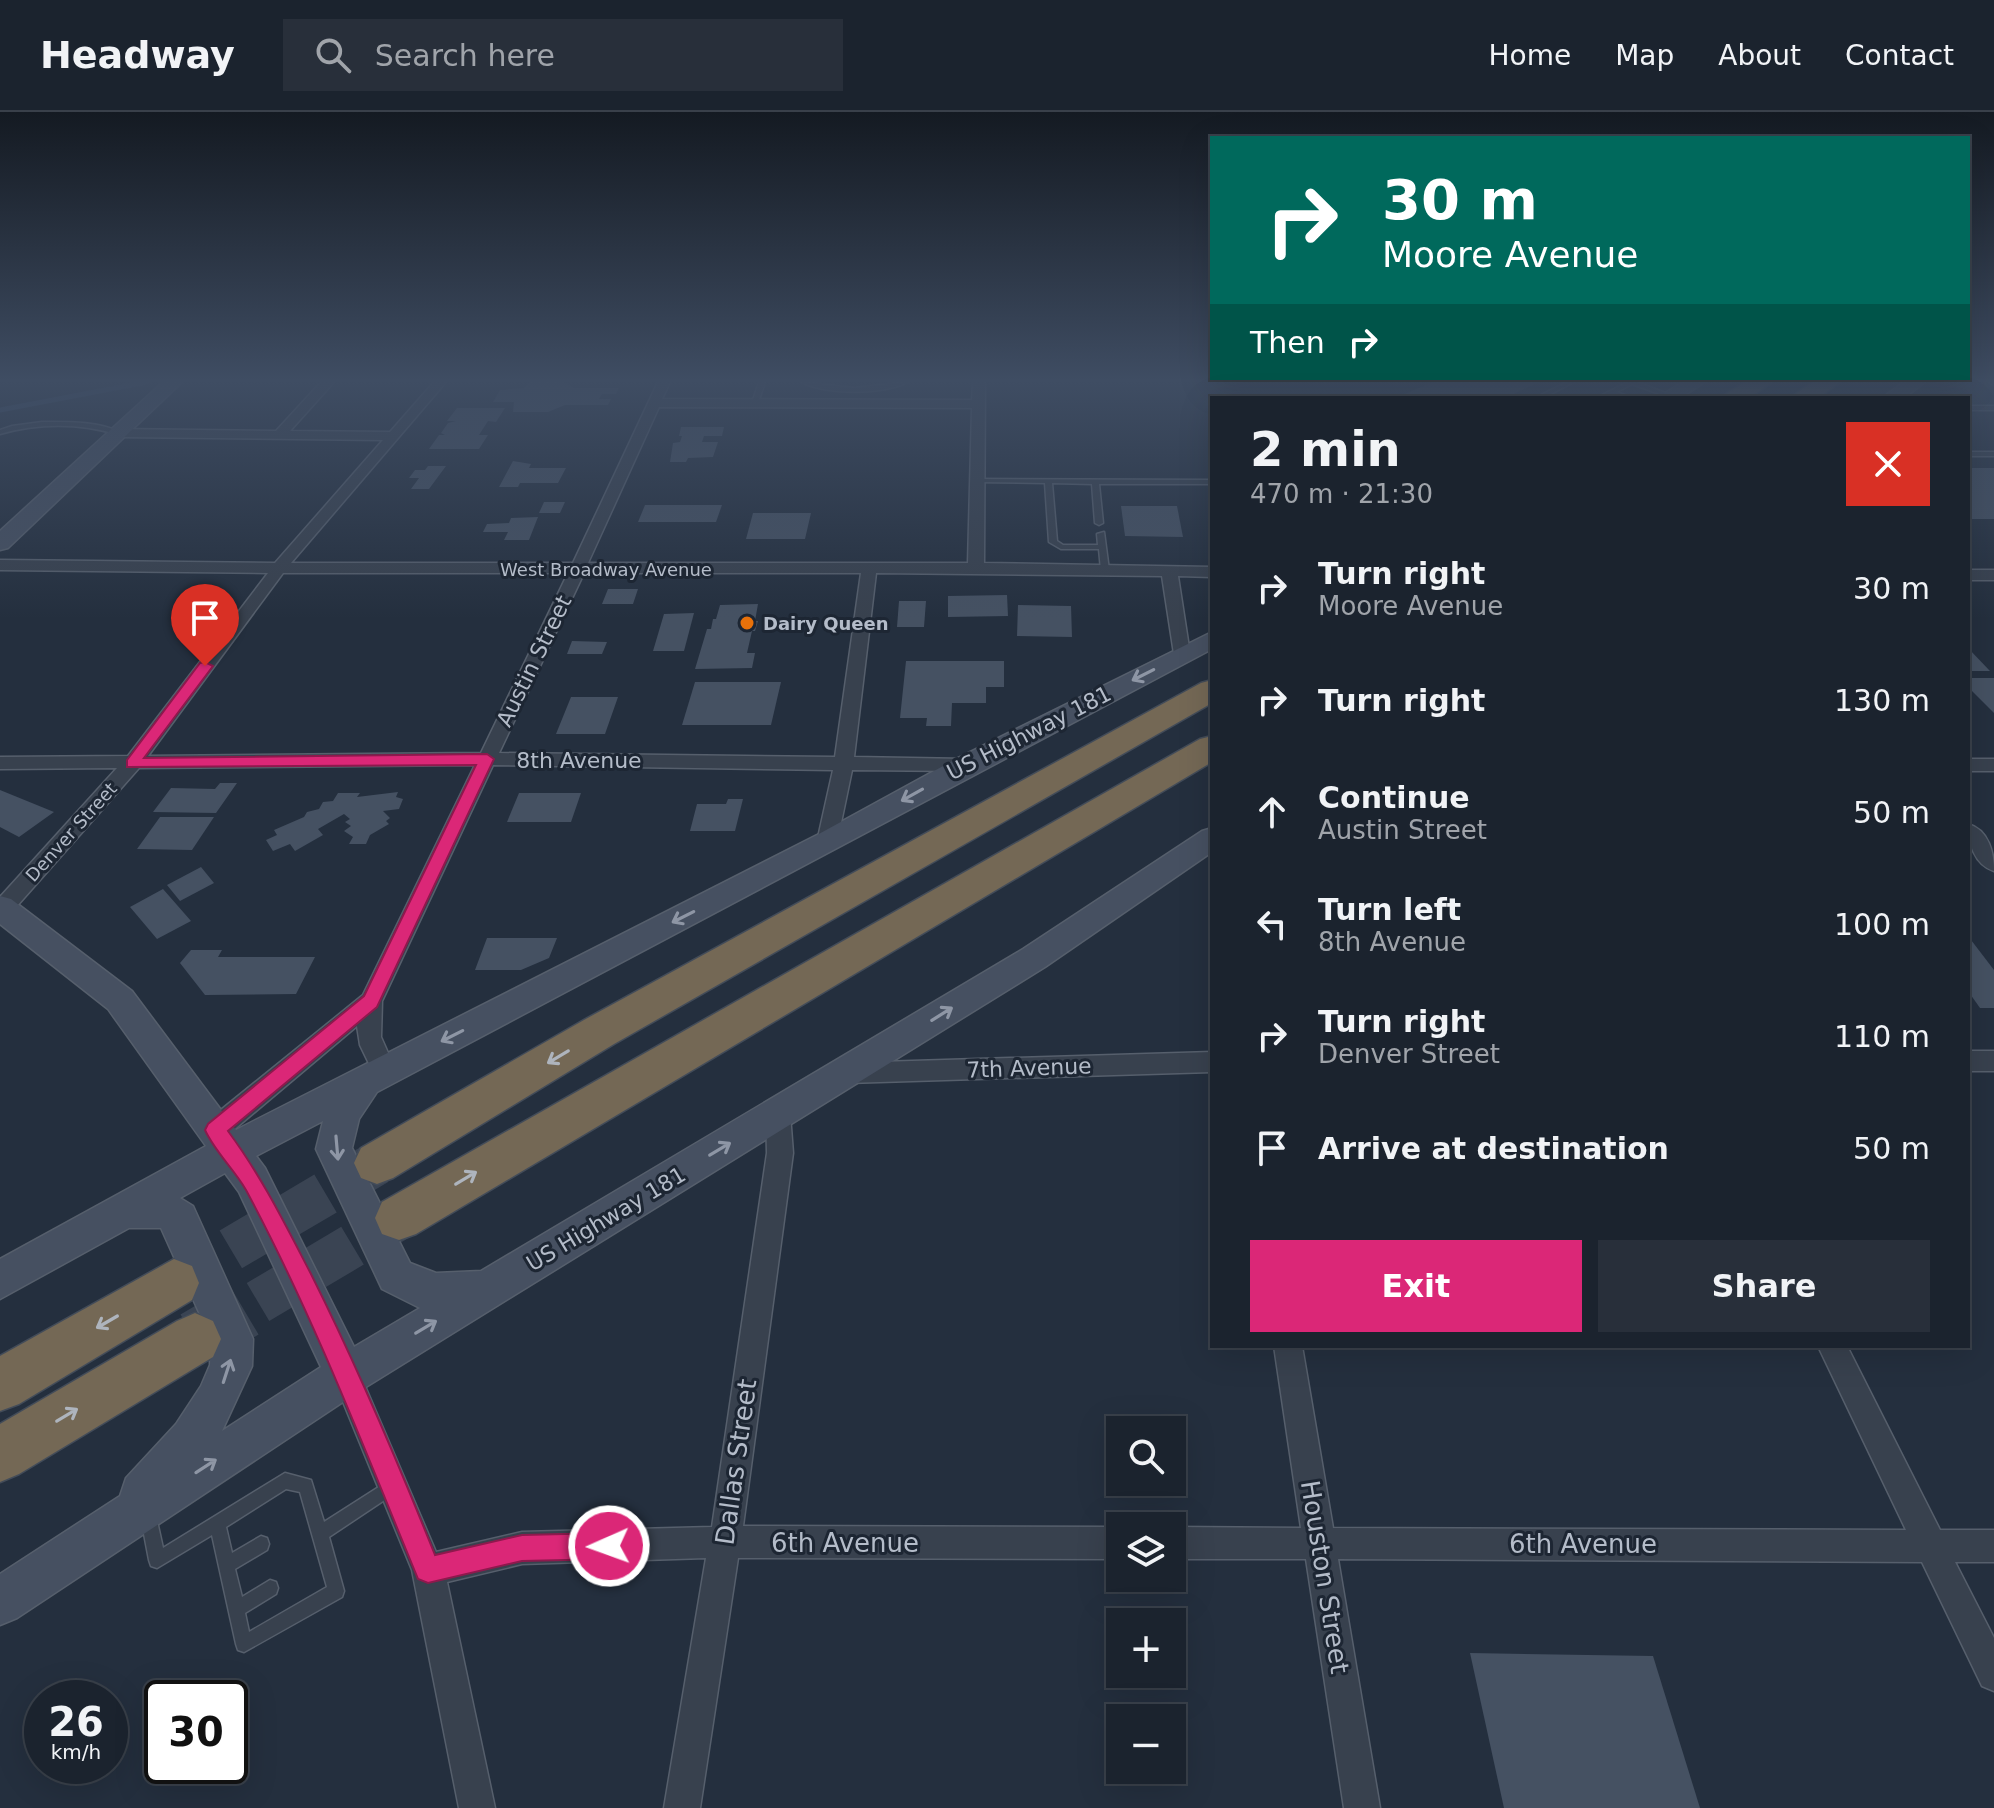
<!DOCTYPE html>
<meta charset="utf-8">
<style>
body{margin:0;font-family:"DejaVu Sans",sans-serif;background:#282f3a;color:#f1f3f6;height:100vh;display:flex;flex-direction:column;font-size:30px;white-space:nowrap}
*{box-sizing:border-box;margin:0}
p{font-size:26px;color:#a0a4aa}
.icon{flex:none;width:44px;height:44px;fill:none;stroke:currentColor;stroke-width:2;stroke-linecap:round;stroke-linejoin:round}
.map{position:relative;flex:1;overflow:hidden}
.panel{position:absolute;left:1210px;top:284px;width:760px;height:952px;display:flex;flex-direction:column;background:#1b232e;border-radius:0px;box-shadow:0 8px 32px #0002,0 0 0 2px #39404a}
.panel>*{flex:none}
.top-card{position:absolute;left:1210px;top:24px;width:760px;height:244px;border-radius:0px;box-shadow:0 8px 32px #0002,0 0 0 2px #39404a;background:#00695c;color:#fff;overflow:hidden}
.tools{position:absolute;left:1106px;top:1304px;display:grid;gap:16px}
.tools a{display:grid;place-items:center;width:80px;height:80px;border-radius:0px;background:#1b232e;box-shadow:0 8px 32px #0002,0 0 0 2px #39404a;font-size:40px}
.speed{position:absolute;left:24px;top:1568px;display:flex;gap:16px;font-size:40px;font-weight:700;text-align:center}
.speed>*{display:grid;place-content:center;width:104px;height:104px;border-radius:50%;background:#1b232e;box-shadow:0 8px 32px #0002,0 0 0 2px #39404a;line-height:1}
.speed small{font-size:20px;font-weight:400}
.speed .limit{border:4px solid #111;border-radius:12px;background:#fff;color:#111}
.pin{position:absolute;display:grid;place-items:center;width:68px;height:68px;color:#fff;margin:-82px -34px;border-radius:50% 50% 50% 0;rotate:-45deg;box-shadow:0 0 8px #0007}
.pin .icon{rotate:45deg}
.me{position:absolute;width:88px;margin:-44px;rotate:268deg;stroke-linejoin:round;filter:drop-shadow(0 0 6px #0008)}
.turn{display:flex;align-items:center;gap:28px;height:168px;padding:0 40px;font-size:36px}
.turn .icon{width:104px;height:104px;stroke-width:2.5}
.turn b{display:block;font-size:56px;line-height:68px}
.then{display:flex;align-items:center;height:76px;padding:0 40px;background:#0003;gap:16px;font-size:30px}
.round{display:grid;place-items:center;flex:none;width:84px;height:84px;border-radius:0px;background:#282f3a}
.head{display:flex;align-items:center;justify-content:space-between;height:136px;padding:0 40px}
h1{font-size:48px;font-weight:800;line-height:60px}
.button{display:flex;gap:16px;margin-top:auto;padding:16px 40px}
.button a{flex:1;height:92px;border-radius:0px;background:#db2777;color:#fff;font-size:32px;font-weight:800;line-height:92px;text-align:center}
.button a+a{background:#282f3a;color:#f1f3f6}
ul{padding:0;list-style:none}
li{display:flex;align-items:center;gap:24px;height:112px;padding:0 40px}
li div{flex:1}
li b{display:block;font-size:30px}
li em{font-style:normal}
header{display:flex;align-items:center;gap:48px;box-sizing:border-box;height:112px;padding:0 40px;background:#1b232e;border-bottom:2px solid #39404a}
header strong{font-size:38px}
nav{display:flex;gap:44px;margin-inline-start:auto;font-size:28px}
.search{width:560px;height:72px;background:#282f3a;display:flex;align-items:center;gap:20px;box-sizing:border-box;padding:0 28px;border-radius:0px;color:#a0a4aa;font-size:30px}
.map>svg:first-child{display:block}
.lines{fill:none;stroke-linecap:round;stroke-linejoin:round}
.stream{stroke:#394c67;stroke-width:5}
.building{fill:#455162}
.highway-tunnel-far1{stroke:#3a4453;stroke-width:44;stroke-dasharray:44 22;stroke-linecap:butt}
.highway-tunnel{stroke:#3a4453;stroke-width:57;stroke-dasharray:57 29;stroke-linecap:butt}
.lane-casing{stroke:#565f6c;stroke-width:3}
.street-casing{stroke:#565f6c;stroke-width:3}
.secondary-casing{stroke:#565f6c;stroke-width:3}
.highway-casing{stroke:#434c59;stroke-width:3}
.lane{fill:#38414e;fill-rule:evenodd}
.street{fill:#38414e;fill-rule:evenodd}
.secondary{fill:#465061;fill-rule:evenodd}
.highway{fill:#746855;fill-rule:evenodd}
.oneway{stroke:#8e96a5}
.oneway2{stroke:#aeb4bd}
.route{fill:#db2777;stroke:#8e194d;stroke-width:2}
.food-dot{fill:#e8710a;stroke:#1d2633;stroke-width:3}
.labels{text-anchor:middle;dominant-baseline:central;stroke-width:6;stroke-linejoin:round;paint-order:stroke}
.far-street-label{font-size:18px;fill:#b4bcc9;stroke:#1d2633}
.far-poi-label{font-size:18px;font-weight:bold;fill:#b4bcc9;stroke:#1d2633;text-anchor:start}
.street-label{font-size:22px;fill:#b4bcc9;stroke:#1d2633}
.near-street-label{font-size:26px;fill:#b4bcc9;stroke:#1d2633}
</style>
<header>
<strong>Headway</strong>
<div class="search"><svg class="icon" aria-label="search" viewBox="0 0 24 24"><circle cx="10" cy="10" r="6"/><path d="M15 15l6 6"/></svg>Search here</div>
<nav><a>Home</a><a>Map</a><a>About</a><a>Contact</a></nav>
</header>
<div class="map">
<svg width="1994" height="1696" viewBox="0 0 1994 1696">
<rect width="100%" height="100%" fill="#242f3e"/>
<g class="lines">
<path class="stream" d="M 0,298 L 147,270"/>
</g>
<g class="building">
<path d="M 530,270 L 564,270 L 574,276 L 619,276 L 616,282 L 602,282 L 599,287 L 611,287 L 608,293 L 565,293 L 548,300 L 513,300 L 514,290 L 493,290 L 500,278 L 524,276 Z"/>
<path d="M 1432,270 L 1539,270 L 1505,286 L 1396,286 Z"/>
<path d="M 457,296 L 505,296 L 496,310 L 488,309 L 479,323 L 488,323 L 479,337 L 429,337 L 439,323 L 445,323 L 441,321 L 448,311 L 456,309 L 447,309 Z"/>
<path d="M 681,315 L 724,315 L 722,324 L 704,324 L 702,330 L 718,330 L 713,345 L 688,346 L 686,350 L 670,350 L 673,331 L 680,330 L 682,324 L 679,324 Z"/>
<path d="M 513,349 L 531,352 L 529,356 L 566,356 L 558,371 L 520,371 L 518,375 L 499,375 Z"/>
<path d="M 428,354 L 446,354 L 429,377 L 411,377 L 419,366 L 409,366 L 415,358 L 425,358 Z"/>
<rect x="1968" y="356" width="26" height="51"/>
<path d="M 544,390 L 565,390 L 560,401 L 539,401 Z"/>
<path d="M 645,393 L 722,393 L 716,410 L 638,410 Z"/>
<path d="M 1121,394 L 1177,394 L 1183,425 L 1125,424 Z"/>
<path d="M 753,401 L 811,401 L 805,427 L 746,427 Z"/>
<path d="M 538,405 L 529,428 L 504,428 L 508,420 L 483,420 L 487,412 L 509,411 L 511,406 Z"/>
<path d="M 608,477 L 638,477 L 633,492 L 602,492 Z"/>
<path d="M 1007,483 L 1008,504 L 948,505 L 948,484 Z"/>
<path d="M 899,489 L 926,489 L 924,515 L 897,515 Z"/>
<path d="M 758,492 L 755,509 L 758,509 L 755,519 L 752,519 L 747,541 L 755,541 L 752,556 L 695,557 L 707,517 L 711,517 L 713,507 L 716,507 L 720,493 Z"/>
<path d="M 1018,493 L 1071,494 L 1072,525 L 1017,524 Z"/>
<path d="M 694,501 L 684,539 L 653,539 L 664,502 Z"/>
<path d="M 572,529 L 607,530 L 602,542 L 567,542 Z"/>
<path d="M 1968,536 L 1990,559 L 1969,559 Z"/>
<path d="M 906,549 L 1004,549 L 1004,575 L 986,575 L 986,591 L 952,591 L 951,614 L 926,614 L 927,606 L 900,606 Z"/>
<path d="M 1968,566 L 1994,566 L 1994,601 L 1968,575 Z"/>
<path d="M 695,570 L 781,570 L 771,613 L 682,613 Z"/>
<path d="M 571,585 L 618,585 L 605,622 L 556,622 Z"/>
<path d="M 220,671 L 237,671 L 216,701 L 153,700 L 171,676 L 215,677 Z"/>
<path d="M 0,678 L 54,700 L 19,725 L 0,715 Z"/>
<path d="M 398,680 L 396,685 L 403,687 L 399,697 L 383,699 L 390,706 L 386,709 L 389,712 L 370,723 L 366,732 L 349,732 L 353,725 L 344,719 L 351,714 L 345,710 L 350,707 L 344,702 L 318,717 L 323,723 L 295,739 L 290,732 L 273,739 L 266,728 L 277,723 L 274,718 L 304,705 L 307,700 L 319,697 L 323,690 L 333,689 L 338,681 L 360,681 L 357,685 Z"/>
<path d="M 519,681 L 581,681 L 571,710 L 507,710 Z"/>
<path d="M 728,687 L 743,687 L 735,719 L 690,719 L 697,692 L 726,692 Z"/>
<path d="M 160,705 L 214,705 L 192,738 L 137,737 Z"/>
<path d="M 201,755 L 214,771 L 180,789 L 167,773 Z"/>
<path d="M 163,777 L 191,809 L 157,827 L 130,795 Z"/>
<path d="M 1968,824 L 1994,858 L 1994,896 L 1980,896 L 1968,879 Z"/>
<path d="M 487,826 L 557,826 L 549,846 L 521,858 L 475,858 Z"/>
<path d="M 191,838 L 222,838 L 218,845 L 315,845 L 296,882 L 205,883 L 180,851 Z"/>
<path d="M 1470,1541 L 1653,1544 L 1700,1696 L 1504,1696 Z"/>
</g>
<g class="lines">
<g class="highway-tunnel-far1">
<path d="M 174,1171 L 377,1051"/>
<path d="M 258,1190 L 399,1106"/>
</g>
<path class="highway-tunnel" d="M 195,1227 L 261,1188"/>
<defs>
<g id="lane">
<path d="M 759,270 L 765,270 L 758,291 L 755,293 L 752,291 Z"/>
<path d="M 801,270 L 854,276 L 908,270 C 882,283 827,283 801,270 Z"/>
<path d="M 1567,270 L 1574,270 L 1543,286 L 1535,286 Z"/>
<path d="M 1628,270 L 1637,270 L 1673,284 L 1668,285 L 1632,272 L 1617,280 L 1632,286 L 1623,286 L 1612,282 L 1604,286 L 1596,286 Z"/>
<path d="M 1989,270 L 1994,270 L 1994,273 Z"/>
<rect x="1968" y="294" width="26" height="4"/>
<path d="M 42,310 C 68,310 99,309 122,321 L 119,323 C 80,311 39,311 0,322 L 0,318 L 12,314 Z"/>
<rect x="1968" y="340" width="26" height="4"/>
<path d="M 977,367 L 1212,368 L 1212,372 L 1099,372 L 1103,411 L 1099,413 L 1095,411 L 1092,372 L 1052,371 L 1057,429 L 1063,433 L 1098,433 L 1097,422 L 1104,420 L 1109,458 L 1105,460 L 1101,458 L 1099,437 L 1061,437 L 1049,430 L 1045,371 L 975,370 L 975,368 Z"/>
<path d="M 285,1361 L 311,1368 L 324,1410 L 385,1371 L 390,1368 L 395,1371 L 398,1376 L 395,1381 L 329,1425 L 344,1479 L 342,1485 L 244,1540 L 238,1538 L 236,1532 L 212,1423 L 157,1456 L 151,1454 L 149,1448 L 141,1406 L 143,1400 L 149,1398 L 155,1400 L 163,1436 ZM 286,1377 L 300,1380 L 327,1475 L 249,1520 L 245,1501 L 276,1482 L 278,1476 L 276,1470 L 270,1468 L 242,1485 L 235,1457 L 267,1438 L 269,1432 L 267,1426 L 261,1424 L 232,1441 L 226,1415 Z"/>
</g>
<g id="street">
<path d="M 321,270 L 334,270 L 290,319 L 390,320 L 434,270 L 446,270 L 291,451 L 573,451 L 658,270 L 670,270 L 662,287 L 972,288 L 973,270 L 985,270 L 984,451 L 1212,455 L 1212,465 L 1178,464 L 1190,542 L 1182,547 L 1174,542 L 1162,464 L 876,461 L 854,645 L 966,647 L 975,653 L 966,659 L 852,658 L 837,730 L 834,735 L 820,735 L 817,730 L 833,658 L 493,653 L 382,889 L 381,925 L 396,959 L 392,966 L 384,969 L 376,966 L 360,933 L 357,914 L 224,1026 L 215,1029 L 206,1026 L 203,1018 L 206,1010 L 363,883 L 475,653 L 139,656 L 9,803 L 0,804 L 0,785 L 117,656 L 0,657 L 0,645 L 128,644 L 268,461 L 0,458 L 0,448 L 275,451 L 383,328 L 119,325 L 112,321 L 119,317 L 276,319 ZM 659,295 L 972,296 L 968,451 L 588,451 ZM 283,461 L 568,461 L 481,641 L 148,644 ZM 584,461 L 861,461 L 835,645 L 499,641 Z"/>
<rect x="1968" y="458" width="26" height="10"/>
<rect x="1968" y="647" width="26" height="12"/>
<path d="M 1968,712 C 1989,718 1994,741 1994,759 C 1974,753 1968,730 1968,712 Z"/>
<rect x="1968" y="939" width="26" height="20"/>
<path d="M 1212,940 L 1212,960 L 847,971 L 839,968 L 835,961 L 839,954 L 847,951 Z"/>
<path d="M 778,991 L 787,994 L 790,1002 L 793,1041 L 743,1414 L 1120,1415 L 1120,1447 L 738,1446 L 700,1696 L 664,1696 L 706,1446 L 522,1452 L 447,1470 L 495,1696 L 459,1696 L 412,1458 L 332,1263 L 336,1253 L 346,1249 L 356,1253 L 436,1440 L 522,1420 L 712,1415 L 767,1041 L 766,1002 L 769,994 Z"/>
<path d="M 1274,1234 L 1302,1234 L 1333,1416 L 1906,1418 L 1818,1234 L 1847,1234 L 1940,1418 L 1994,1418 L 1994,1450 L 1955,1450 L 1994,1526 L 1994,1579 L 1982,1574 L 1922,1450 L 1338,1447 L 1380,1696 L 1344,1696 L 1306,1447 L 1172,1447 L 1172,1415 L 1301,1416 Z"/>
</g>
<g id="secondary">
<path d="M 163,270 L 182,270 L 8,436 L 0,438 L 0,419 Z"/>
<path d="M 1683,270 L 1705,270 L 1680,286 L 1657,286 Z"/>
<path d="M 1904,270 L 1925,270 L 1904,286 L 1882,286 Z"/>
<path d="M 1212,520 L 1212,537 L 377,980 L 359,1007 L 352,1036 L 410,1151 L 436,1161 L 481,1159 L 1023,837 L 1202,719 L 1212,716 L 1212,740 L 1045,855 L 361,1278 L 17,1506 L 0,1513 L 0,1462 L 120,1384 L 126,1366 L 176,1312 L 201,1274 L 210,1253 L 211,1227 L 161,1116 L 129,1116 L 0,1187 L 0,1147 L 206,1034 L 108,897 L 0,812 L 0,784 L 11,787 L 132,879 L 236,1018 L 817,723 L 956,647 ZM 323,1009 L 316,1037 L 382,1177 L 420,1196 L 354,1235 L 265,1056 L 256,1044 ZM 225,1061 L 239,1080 L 321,1255 L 222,1319 L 252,1254 L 253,1227 L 193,1094 L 180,1086 Z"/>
</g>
<g id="highway">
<path d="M 1745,270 L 1772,270 L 1749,286 L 1720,286 Z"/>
<path d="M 1813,270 L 1840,270 L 1818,286 L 1790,286 Z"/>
<path d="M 1212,568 L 1212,591 L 614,932 L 393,1066 L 377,1072 L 361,1066 L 354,1051 L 361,1036 L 584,908 L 1201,571 Z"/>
<path d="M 1212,624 L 1212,650 L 416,1122 L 399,1128 L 382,1122 L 375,1106 L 382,1090 L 1200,627 Z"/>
<path d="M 174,1147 L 192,1154 L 199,1171 L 192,1188 L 19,1292 L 0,1299 L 0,1244 Z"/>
<path d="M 195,1201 L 213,1209 L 221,1227 L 213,1245 L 19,1362 L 0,1370 L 0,1312 L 177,1209 Z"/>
</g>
</defs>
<use href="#lane" class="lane-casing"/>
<use href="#street" class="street-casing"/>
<use href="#secondary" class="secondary-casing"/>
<use href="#highway" class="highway-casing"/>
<use href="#lane" class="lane"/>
<use href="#street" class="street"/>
<use href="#secondary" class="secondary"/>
<use href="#highway" class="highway"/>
</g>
<defs><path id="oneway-shaft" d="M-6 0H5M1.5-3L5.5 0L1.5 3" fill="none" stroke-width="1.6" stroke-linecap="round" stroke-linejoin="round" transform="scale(2)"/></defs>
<g class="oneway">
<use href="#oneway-shaft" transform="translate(1143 563) rotate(153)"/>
<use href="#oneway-shaft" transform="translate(912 683) rotate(151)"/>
<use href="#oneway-shaft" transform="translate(683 805) rotate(153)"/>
<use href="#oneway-shaft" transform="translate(942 902) rotate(-32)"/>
<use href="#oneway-shaft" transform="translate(452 924) rotate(153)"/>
<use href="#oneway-shaft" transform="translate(337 1036) rotate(85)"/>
<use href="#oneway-shaft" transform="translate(720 1037) rotate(-31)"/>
<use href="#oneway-shaft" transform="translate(426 1215) rotate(-31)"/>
<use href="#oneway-shaft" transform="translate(227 1259) rotate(-72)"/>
<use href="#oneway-shaft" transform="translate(206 1354) rotate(-33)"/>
</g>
<g class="oneway2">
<use href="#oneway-shaft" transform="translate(558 945) rotate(149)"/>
<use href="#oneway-shaft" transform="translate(466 1066) rotate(-31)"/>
<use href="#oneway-shaft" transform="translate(107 1210) rotate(150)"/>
<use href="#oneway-shaft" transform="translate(67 1303) rotate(-31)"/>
</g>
<linearGradient id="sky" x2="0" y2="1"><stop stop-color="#141a22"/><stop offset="0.53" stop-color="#3f4d63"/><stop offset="1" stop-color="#3f4d63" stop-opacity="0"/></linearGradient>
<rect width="1994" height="507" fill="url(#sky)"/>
<path class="route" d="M 205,550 L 213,554 L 144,646 L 487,642 L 494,647 L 377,895 L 228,1019 C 262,1065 285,1112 311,1162 C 357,1254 397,1348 435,1443 L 522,1423 L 609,1421 L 619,1425 L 622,1434 L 619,1443 L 609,1447 L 522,1449 L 428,1471 L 418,1467 C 364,1336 313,1203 246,1078 C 234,1057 215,1040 205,1018 L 208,1012 L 364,884 L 476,653 L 127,655 L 127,648 L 200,551 Z"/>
<circle class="food-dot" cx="747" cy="511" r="8"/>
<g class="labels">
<g class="far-street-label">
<text x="606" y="457">West Broadway Avenue</text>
<text transform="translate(71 720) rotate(-48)">Denver Street</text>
</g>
<g class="far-poi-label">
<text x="763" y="511">Dairy Queen</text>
</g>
<g class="street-label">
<text transform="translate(534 549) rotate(-64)">Austin Street</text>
<text transform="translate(1029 621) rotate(-27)">US Highway 181</text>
<text x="579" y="648">8th Avenue</text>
<text transform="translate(1029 956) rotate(-2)">7th Avenue</text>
<text transform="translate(606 1107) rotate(-31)">US Highway 181</text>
</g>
<g class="near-street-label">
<text transform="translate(736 1350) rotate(-82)">Dallas Street</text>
<text x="845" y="1431">6th Avenue</text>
<text x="1583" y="1432">6th Avenue</text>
<text transform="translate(1325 1465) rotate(81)">Houston Street</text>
</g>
</g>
</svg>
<div class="tools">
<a><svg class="icon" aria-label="search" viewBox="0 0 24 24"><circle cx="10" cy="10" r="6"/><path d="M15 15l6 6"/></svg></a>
<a><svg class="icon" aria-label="layers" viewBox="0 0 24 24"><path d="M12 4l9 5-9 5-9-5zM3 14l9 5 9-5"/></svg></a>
<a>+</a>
<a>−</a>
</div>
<div class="speed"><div>26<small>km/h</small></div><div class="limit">30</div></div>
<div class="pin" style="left:205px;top:554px;background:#d93025"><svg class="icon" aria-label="arrive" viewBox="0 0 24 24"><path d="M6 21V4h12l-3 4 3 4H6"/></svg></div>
<svg class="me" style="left:609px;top:1434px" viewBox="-20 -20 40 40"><circle r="17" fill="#db2777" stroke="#fff" stroke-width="3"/><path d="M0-11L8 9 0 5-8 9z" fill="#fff"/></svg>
<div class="top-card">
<div class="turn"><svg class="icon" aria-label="right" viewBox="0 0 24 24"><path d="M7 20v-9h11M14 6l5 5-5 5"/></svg><div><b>30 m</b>Moore Avenue</div></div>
<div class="then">Then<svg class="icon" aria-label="right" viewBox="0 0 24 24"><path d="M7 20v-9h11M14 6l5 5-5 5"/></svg></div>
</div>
<section class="panel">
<div class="head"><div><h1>2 min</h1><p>470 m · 21:30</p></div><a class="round" style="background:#d93025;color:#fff"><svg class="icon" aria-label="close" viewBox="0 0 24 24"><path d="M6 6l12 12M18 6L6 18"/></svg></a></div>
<ul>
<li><svg class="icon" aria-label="right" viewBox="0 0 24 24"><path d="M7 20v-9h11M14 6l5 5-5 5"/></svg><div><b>Turn right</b><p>Moore Avenue</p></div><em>30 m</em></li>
<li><svg class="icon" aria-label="right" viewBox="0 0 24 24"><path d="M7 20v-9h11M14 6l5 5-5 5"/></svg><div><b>Turn right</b></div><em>130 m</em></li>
<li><svg class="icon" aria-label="ahead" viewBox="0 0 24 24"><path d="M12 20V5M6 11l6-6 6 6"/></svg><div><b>Continue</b><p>Austin Street</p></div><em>50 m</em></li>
<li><svg class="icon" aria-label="left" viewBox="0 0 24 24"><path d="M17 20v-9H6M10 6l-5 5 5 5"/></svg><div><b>Turn left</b><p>8th Avenue</p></div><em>100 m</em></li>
<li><svg class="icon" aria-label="right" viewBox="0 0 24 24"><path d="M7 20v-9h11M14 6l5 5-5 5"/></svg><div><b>Turn right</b><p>Denver Street</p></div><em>110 m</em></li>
<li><svg class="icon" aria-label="arrive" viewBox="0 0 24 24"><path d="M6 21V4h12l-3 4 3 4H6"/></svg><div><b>Arrive at destination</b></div><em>50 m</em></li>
</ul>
<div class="button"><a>Exit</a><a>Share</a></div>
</section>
</div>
